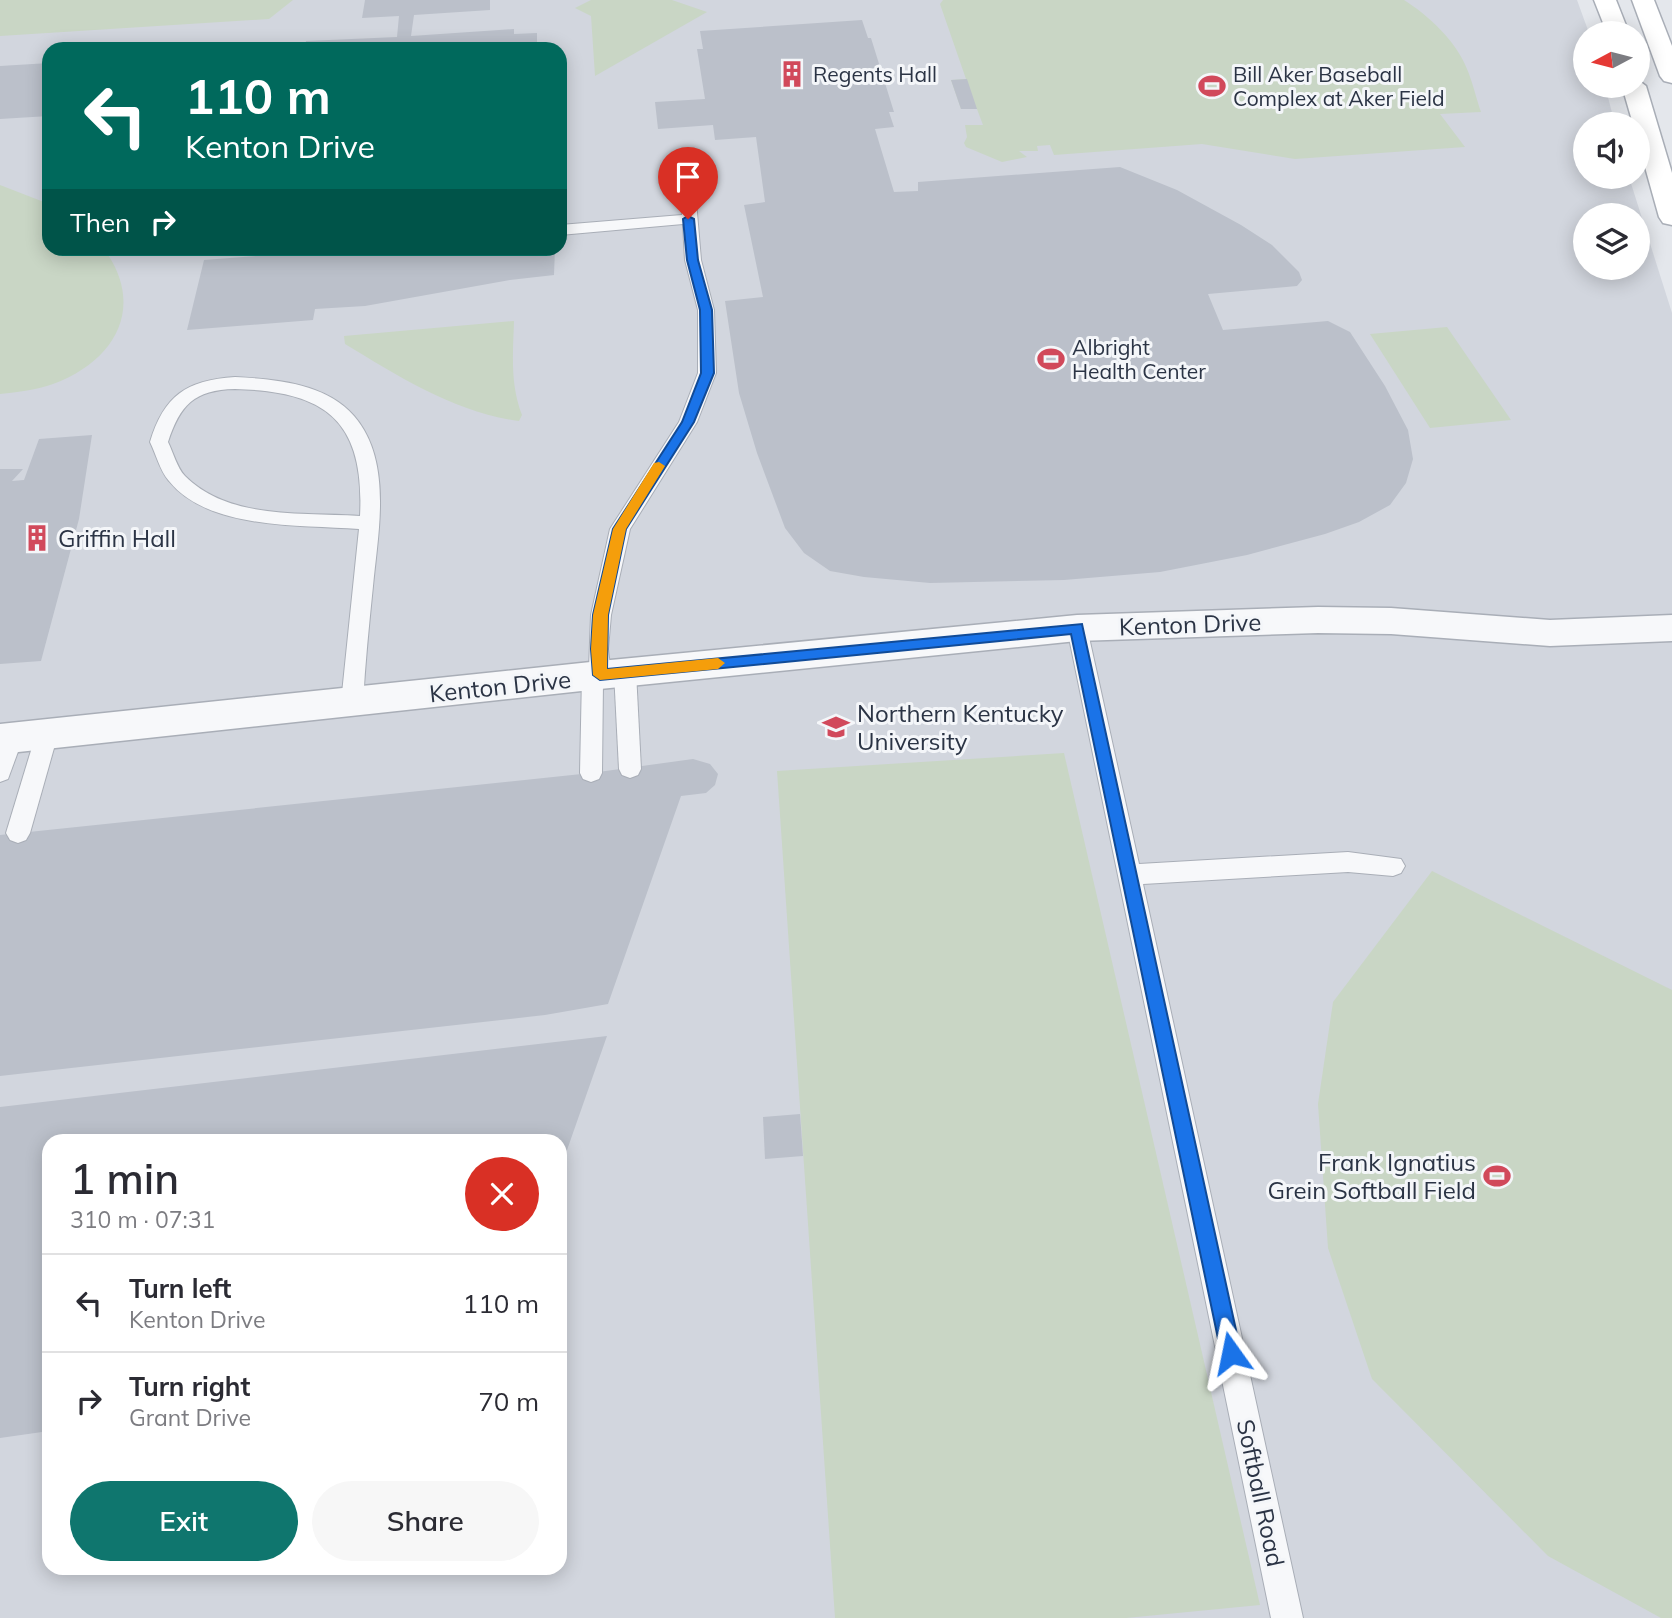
<!DOCTYPE html>
<meta charset="utf-8">
<style>
body{margin:0;font-family:Mulish,sans-serif;background:#f7f7f7;color:#2b2b33;height:100vh;display:flex;flex-direction:column;font-size:26px;white-space:nowrap}
*{box-sizing:border-box;margin:0}
p{font-size:23px;color:#7c7c81}
.icon{flex:none;width:38px;height:38px;fill:none;stroke:currentColor;stroke-width:2;stroke-linecap:round;stroke-linejoin:round}
.map{position:relative;flex:1;overflow:hidden}
.side{position:absolute;left:42px;top:1134px;width:525px;height:441px;display:flex;flex-direction:column;background:#fff;border-radius:21px;box-shadow:0 4px 18px #0003}
.side>*{flex:none}
.hud{position:absolute;left:42px;top:42px;width:525px;height:214px;border-radius:21px;box-shadow:0 4px 18px #0003;background:#00695c;color:#fff;overflow:hidden}
.needle{width:46px;rotate:263deg}
.tools{position:absolute;left:1573px;top:21px;display:grid;gap:14px}
.tools a{display:grid;place-items:center;width:77px;height:77px;border-radius:50%;background:#fff;box-shadow:0 4px 18px #0003;font-size:35px}
.pin{position:absolute;display:grid;place-items:center;width:60px;height:60px;color:#fff;margin:-72px -30px;border-radius:50% 50% 50% 0;rotate:-45deg;box-shadow:0 0 7px #0007}
.pin .icon{rotate:45deg}
.me{position:absolute;width:77px;margin:-38px;rotate:348deg;stroke-linejoin:round;filter:drop-shadow(0 0 5px #0008)}
.turn{display:flex;align-items:center;gap:24px;height:147px;padding:0 28px;font-size:32px}
.turn .icon{width:91px;height:91px;stroke-width:2.5}
.turn b{display:block;font-size:49px;line-height:60px}
.then{display:flex;align-items:center;height:66px;padding:0 28px;background:#0003;gap:14px;font-size:26px}
.round{display:grid;place-items:center;flex:none;width:74px;height:74px;border-radius:37px;background:#f7f7f7}
.overview{display:flex;align-items:center;justify-content:space-between;height:119px;padding:0 28px}
h1{font-size:42px;font-weight:600;line-height:52px}
.action{display:flex;gap:14px;margin-top:auto;padding:14px 28px}
.action a{flex:1;height:80px;border-radius:42px;background:#0f766e;color:#fff;font-size:28px;font-weight:600;line-height:80px;text-align:center}
.action a+a{background:#f7f7f7;color:#2b2b33}
ul{padding:0;list-style:none}
li{display:flex;align-items:center;gap:21px;height:98px;padding:0 28px;border-top:2px solid #e1e1e2}
li div{flex:1}
li b{display:block;font-size:26px}
li em{font-style:normal}
.map>svg:first-child{display:block}
.built{fill:#d2d6de;fill-rule:evenodd}
.green{fill:#c9d6c5}
.building{fill:#bbc0ca}
.lines{fill:none;stroke-linecap:round;stroke-linejoin:round}
.service-casing{stroke:#a9aeb7;stroke-width:2}
.minor-casing{stroke:#a9aeb7;stroke-width:3}
.secondary-casing{stroke:#a9aeb7;stroke-width:3}
.service{fill:#f7f8fa;fill-rule:evenodd}
.minor{fill:#f7f8fa;fill-rule:evenodd}
.secondary{fill:#fff;fill-rule:evenodd}
.route{fill:#1a73e8;stroke:#114b97;stroke-width:2}
.slow{fill:#f59e0b}
.labels{text-anchor:middle;dominant-baseline:central;stroke-width:6;stroke-linejoin:round;paint-order:stroke}
.far-poi-label{font-size:21px;fill:#2b3445;stroke:#f4f6f9;text-anchor:start}
.poi-label{font-size:24px;fill:#2b3445;stroke:#f4f6f9;text-anchor:start}
.street-label{font-size:24px;fill:#2b3445;stroke:#f4f6f9}
</style>
<div class="map">
<svg width="1672" height="1618" viewBox="0 0 1672 1618">
<rect width="100%" height="100%" fill="#e4e7ec"/>
<path class="built" d="M 0,0 L 1577,0 L 1589,33 L 1586,33 L 1586,86 L 1605,86 L 1615,124 L 1586,124 L 1586,177 L 1629,177 L 1672,313 L 1672,1618 L 0,1618 ZM 49,49 L 560,49 L 560,248 L 49,248 ZM 1586,215 L 1638,215 L 1638,268 L 1586,268 ZM 49,1141 L 560,1141 L 560,1568 L 49,1568 Z"/>
<g class="green">
<path d="M 0,0 L 293,0 L 269,19 L 0,36 Z"/>
<path d="M 591,0 L 672,0 L 707,12 L 595,76 L 591,16 L 575,8 Z"/>
<path d="M 943,0 L 1404,0 C 1428,15 1457,42 1467,69 C 1473,83 1476,98 1481,112 L 1440,114 L 1465,147 L 1295,159 L 1202,144 L 1054,155 L 1050,145 L 1037,146 L 1038,151 L 1019,151 L 1027,157 L 1002,162 L 966,147 L 964,143 L 967,137 L 965,125 L 983,125 L 977,109 L 961,109 L 951,80 L 966,79 L 940,4 Z"/>
<path d="M 0,185 L 49,204 L 49,248 L 104,249 C 146,306 116,361 53,384 C 37,390 18,392 0,394 Z"/>
<path d="M 514,321 C 513,354 510,384 522,415 L 519,421 C 456,413 398,376 345,344 L 344,336 Z"/>
<path d="M 1447,327 L 1511,420 L 1430,428 L 1370,334 Z"/>
<path d="M 1064,753 L 1260,1605 L 1126,1618 L 835,1618 L 777,771 Z"/>
<path d="M 1432,871 L 1672,990 L 1672,1618 L 1661,1618 L 1548,1556 L 1372,1379 L 1328,1248 L 1318,1104 L 1333,1002 Z"/>
</g>
<g class="building">
<path d="M 365,0 L 490,0 L 490,10 L 414,15 L 411,36 L 514,29 L 514,34 L 537,33 L 537,49 L 304,49 L 306,41 L 397,37 L 399,16 L 362,18 Z"/>
<path d="M 862,20 L 868,38 L 871,38 L 894,112 L 889,112 L 894,127 L 875,129 L 894,192 L 918,191 L 918,182 L 1120,167 L 1177,190 L 1241,225 L 1272,245 L 1299,272 L 1302,280 L 1297,286 L 1208,294 L 1223,330 L 1328,321 L 1350,332 L 1385,386 L 1408,430 L 1413,459 L 1406,483 L 1390,505 L 1359,522 L 1325,534 L 1247,555 L 1160,572 L 1064,580 L 930,583 L 864,577 L 830,571 L 804,553 L 785,528 L 757,453 L 739,393 L 725,301 L 763,297 L 744,205 L 765,202 L 756,137 L 715,140 L 713,125 L 658,129 L 655,102 L 705,99 L 697,49 L 703,49 L 700,31 Z"/>
<path d="M 49,63 L 49,116 L 0,119 L 0,66 Z"/>
<path d="M 967,79 L 977,109 L 961,109 L 951,80 Z"/>
<path d="M 282,248 L 555,248 L 554,275 L 510,280 L 365,306 L 315,309 L 313,320 L 187,330 L 204,260 L 281,254 Z"/>
<path d="M 92,435 L 79,519 L 41,661 L 0,664 L 0,469 L 23,469 L 12,481 L 24,480 L 39,439 Z"/>
<path d="M 693,759 L 710,764 L 718,774 L 715,785 L 706,793 L 681,796 L 608,1004 L 545,1015 L 0,1076 L 0,835 L 591,773 Z"/>
<path d="M 607,1036 L 560,1170 L 560,1141 L 49,1141 L 49,1431 L 0,1438 L 0,1107 Z"/>
<path d="M 800,1114 L 803,1156 L 765,1159 L 763,1117 Z"/>
</g>
<g class="lines">
<defs>
<g id="service">
<path d="M 685,149 L 692,153 L 701,260 L 714,310 L 716,373 L 697,422 L 630,529 L 611,615 L 608,649 L 611,675 L 603,682 L 602,773 L 599,779 L 591,782 L 583,779 L 580,773 L 582,676 L 589,669 L 591,615 L 610,529 L 679,422 L 698,373 L 698,310 L 685,260 L 683,224 L 560,235 L 560,225 L 682,215 L 678,153 Z"/>
<path d="M 235,377 C 274,379 326,383 354,416 C 393,461 378,532 373,586 C 369,625 365,664 363,703 L 360,709 L 352,711 L 344,709 L 341,703 L 359,529 C 302,525 208,530 169,481 C 160,471 156,454 150,442 C 164,396 186,380 235,377 ZM 235,389 C 326,391 365,421 360,516 C 302,512 229,520 185,476 C 177,468 173,452 168,442 C 180,405 194,390 235,389 Z"/>
<path d="M 1077,620 L 1084,623 L 1087,628 L 1139,864 L 1348,852 L 1401,859 L 1405,866 L 1401,873 L 1393,876 L 1348,872 L 1143,884 L 1303,1618 L 1271,1618 L 1067,628 L 1070,623 Z"/>
<path d="M 625,664 L 632,666 L 636,672 L 641,769 L 638,775 L 630,778 L 622,775 L 619,769 L 614,672 L 618,666 Z"/>
<path d="M 47,725 L 55,728 L 58,734 L 30,833 L 26,840 L 18,843 L 10,840 L 6,833 L 36,734 L 39,728 Z"/>
<path d="M 12,729 L 20,732 L 23,738 L 8,779 L 0,782 L 0,741 L 4,732 Z"/>
</g>
<path id="minor" d="M 1318,607 L 1391,608 L 1550,620 L 1672,615 L 1672,641 L 1550,646 L 1391,634 L 1318,633 L 1077,641 L 600,689 L 0,754 L 0,724 L 600,661 L 1077,615 Z"/>
<g id="secondary">
<path d="M 1594,0 L 1616,0 L 1629,33 L 1607,33 Z"/>
<path d="M 1632,0 L 1654,0 L 1672,46 L 1672,83 L 1664,81 L 1660,76 Z"/>
<path d="M 1638,80 L 1646,86 L 1672,173 L 1672,225 L 1663,223 L 1659,217 L 1638,142 L 1638,124 L 1633,124 L 1622,86 L 1638,86 Z"/>
</g>
</defs>
<use href="#service" class="service-casing"/>
<use href="#minor" class="minor-casing"/>
<use href="#secondary" class="secondary-casing"/>
<use href="#service" class="service"/>
<use href="#minor" class="minor"/>
<use href="#secondary" class="secondary"/>
</g>
<path class="route" d="M 688,216 L 694,219 L 698,260 L 712,310 L 714,373 L 694,422 L 626,529 L 608,615 L 607,669 L 1082,624 L 1241,1353 L 1238,1360 L 1231,1363 L 1224,1360 L 1221,1353 L 1071,634 L 600,680 L 593,675 L 591,649 L 593,615 L 613,529 L 682,422 L 701,373 L 700,310 L 687,260 L 683,219 Z"/>
<path class="slow" d="M 659,462 L 665,466 L 626,529 L 608,615 L 607,669 L 718,658 L 725,663 L 718,669 L 600,680 L 593,675 L 591,649 L 593,615 L 613,529 L 654,463 Z"/>
<defs>
<symbol id="building-bare" viewBox="-9 -9 18 18"><path d="M-4-6H4V6H1V3H-1V6H-4ZM-2.5-4.3h1.7v1.8h-1.7ZM.8-4.3h1.7v1.8H.8ZM-2.5-1h1.7V.8h-1.7ZM.8-1h1.7V.8H.8Z" fill="#d1495b" stroke="#f4f6f9" stroke-width="2.5" paint-order="stroke"/></symbol>
<symbol id="stadium-bare" viewBox="-9 -9 18 18"><path d="M0-5a6.5 5 0 1 0 0 10a6.5 5 0 1 0 0-10ZM-3.5-1.8h7v3.6h-7Z" fill="#d1495b" stroke="#f4f6f9" stroke-width="2.5" paint-order="stroke"/></symbol>
<symbol id="university-bare" viewBox="-9 -9 18 18"><path d="M0-5L7-2L0 1L-7-2ZM-4 1L0 2.5L4 1V4Q0 6-4 4Z" fill="#d1495b" stroke="#f4f6f9" stroke-width="2.5" paint-order="stroke"/></symbol>
</defs>
<g fill-rule="evenodd">
<use href="#building-bare" x="773" y="55" width="38" height="38"/>
<use href="#stadium-bare" x="1193" y="67" width="38" height="38"/>
<use href="#stadium-bare" x="1032" y="340" width="38" height="38"/>
<use href="#building-bare" x="18" y="519" width="38" height="38"/>
<use href="#university-bare" x="817" y="708" width="38" height="38"/>
<use href="#stadium-bare" x="1478" y="1157" width="38" height="38"/>
</g>
<g class="labels">
<g class="far-poi-label">
<text x="813" y="74">Regents Hall</text>
<text x="1233" y="74">Bill Aker Baseball<tspan x="1233" dy="24">Complex at Aker Field</tspan></text>
<text x="1072" y="347">Albright<tspan x="1072" dy="24">Health Center</tspan></text>
</g>
<g class="poi-label">
<text x="58" y="538">Griffin Hall</text>
<text x="857" y="713">Northern Kentucky<tspan x="857" dy="28">University</tspan></text>
<text x="1476" y="1162" text-anchor="end">Frank Ignatius<tspan x="1476" dy="28">Grein Softball Field</tspan></text>
</g>
<g class="street-label">
<text transform="translate(1190 624) rotate(-2)">Kenton Drive</text>
<text transform="translate(500 686) rotate(-6)">Kenton Drive</text>
<text transform="translate(1261 1493) rotate(78)">Softball Road</text>
</g>
</g>
</svg>
<div class="tools">
<a><svg class="needle" viewBox="-14 -14 28 28"><path d="M0-13l5 13h-10z" fill="#e53935"/><path d="M0 13l5-13h-10z" fill="#7c7c81"/></svg></a>
<a><svg class="icon" aria-label="sound" viewBox="0 0 24 24"><path d="M4 9h4l5-4v14l-5-4H4zM17 9q2 3 0 6"/></svg></a>
<a><svg class="icon" aria-label="layers" viewBox="0 0 24 24"><path d="M12 4l9 5-9 5-9-5zM3 14l9 5 9-5"/></svg></a>
</div>
<div class="pin" style="left:688px;top:219px;background:#d93025"><svg class="icon" aria-label="arrive" viewBox="0 0 24 24"><path d="M6 21V4h12l-3 4 3 4H6"/></svg></div>
<svg class="me" style="left:1231px;top:1353px" viewBox="-20 -20 40 40"><path d="M0-17L14 15 0 8-14 15z" fill="#1a73e8" stroke="#fff" stroke-width="4"/></svg>
<div class="hud">
<div class="turn"><svg class="icon" aria-label="left" viewBox="0 0 24 24"><path d="M17 20v-9H6M10 6l-5 5 5 5"/></svg><div><b>110 m</b>Kenton Drive</div></div>
<div class="then">Then<svg class="icon" aria-label="right" viewBox="0 0 24 24"><path d="M7 20v-9h11M14 6l5 5-5 5"/></svg></div>
</div>
<section class="side">
<div class="overview"><div><h1>1 min</h1><p>310 m · 07:31</p></div><a class="round" style="background:#d93025;color:#fff"><svg class="icon" aria-label="close" viewBox="0 0 24 24"><path d="M6 6l12 12M18 6L6 18"/></svg></a></div>
<ul>
<li><svg class="icon" aria-label="left" viewBox="0 0 24 24"><path d="M17 20v-9H6M10 6l-5 5 5 5"/></svg><div><b>Turn left</b><p>Kenton Drive</p></div><em>110 m</em></li>
<li><svg class="icon" aria-label="right" viewBox="0 0 24 24"><path d="M7 20v-9h11M14 6l5 5-5 5"/></svg><div><b>Turn right</b><p>Grant Drive</p></div><em>70 m</em></li>
</ul>
<div class="action"><a>Exit</a><a>Share</a></div>
</section>
</div>
